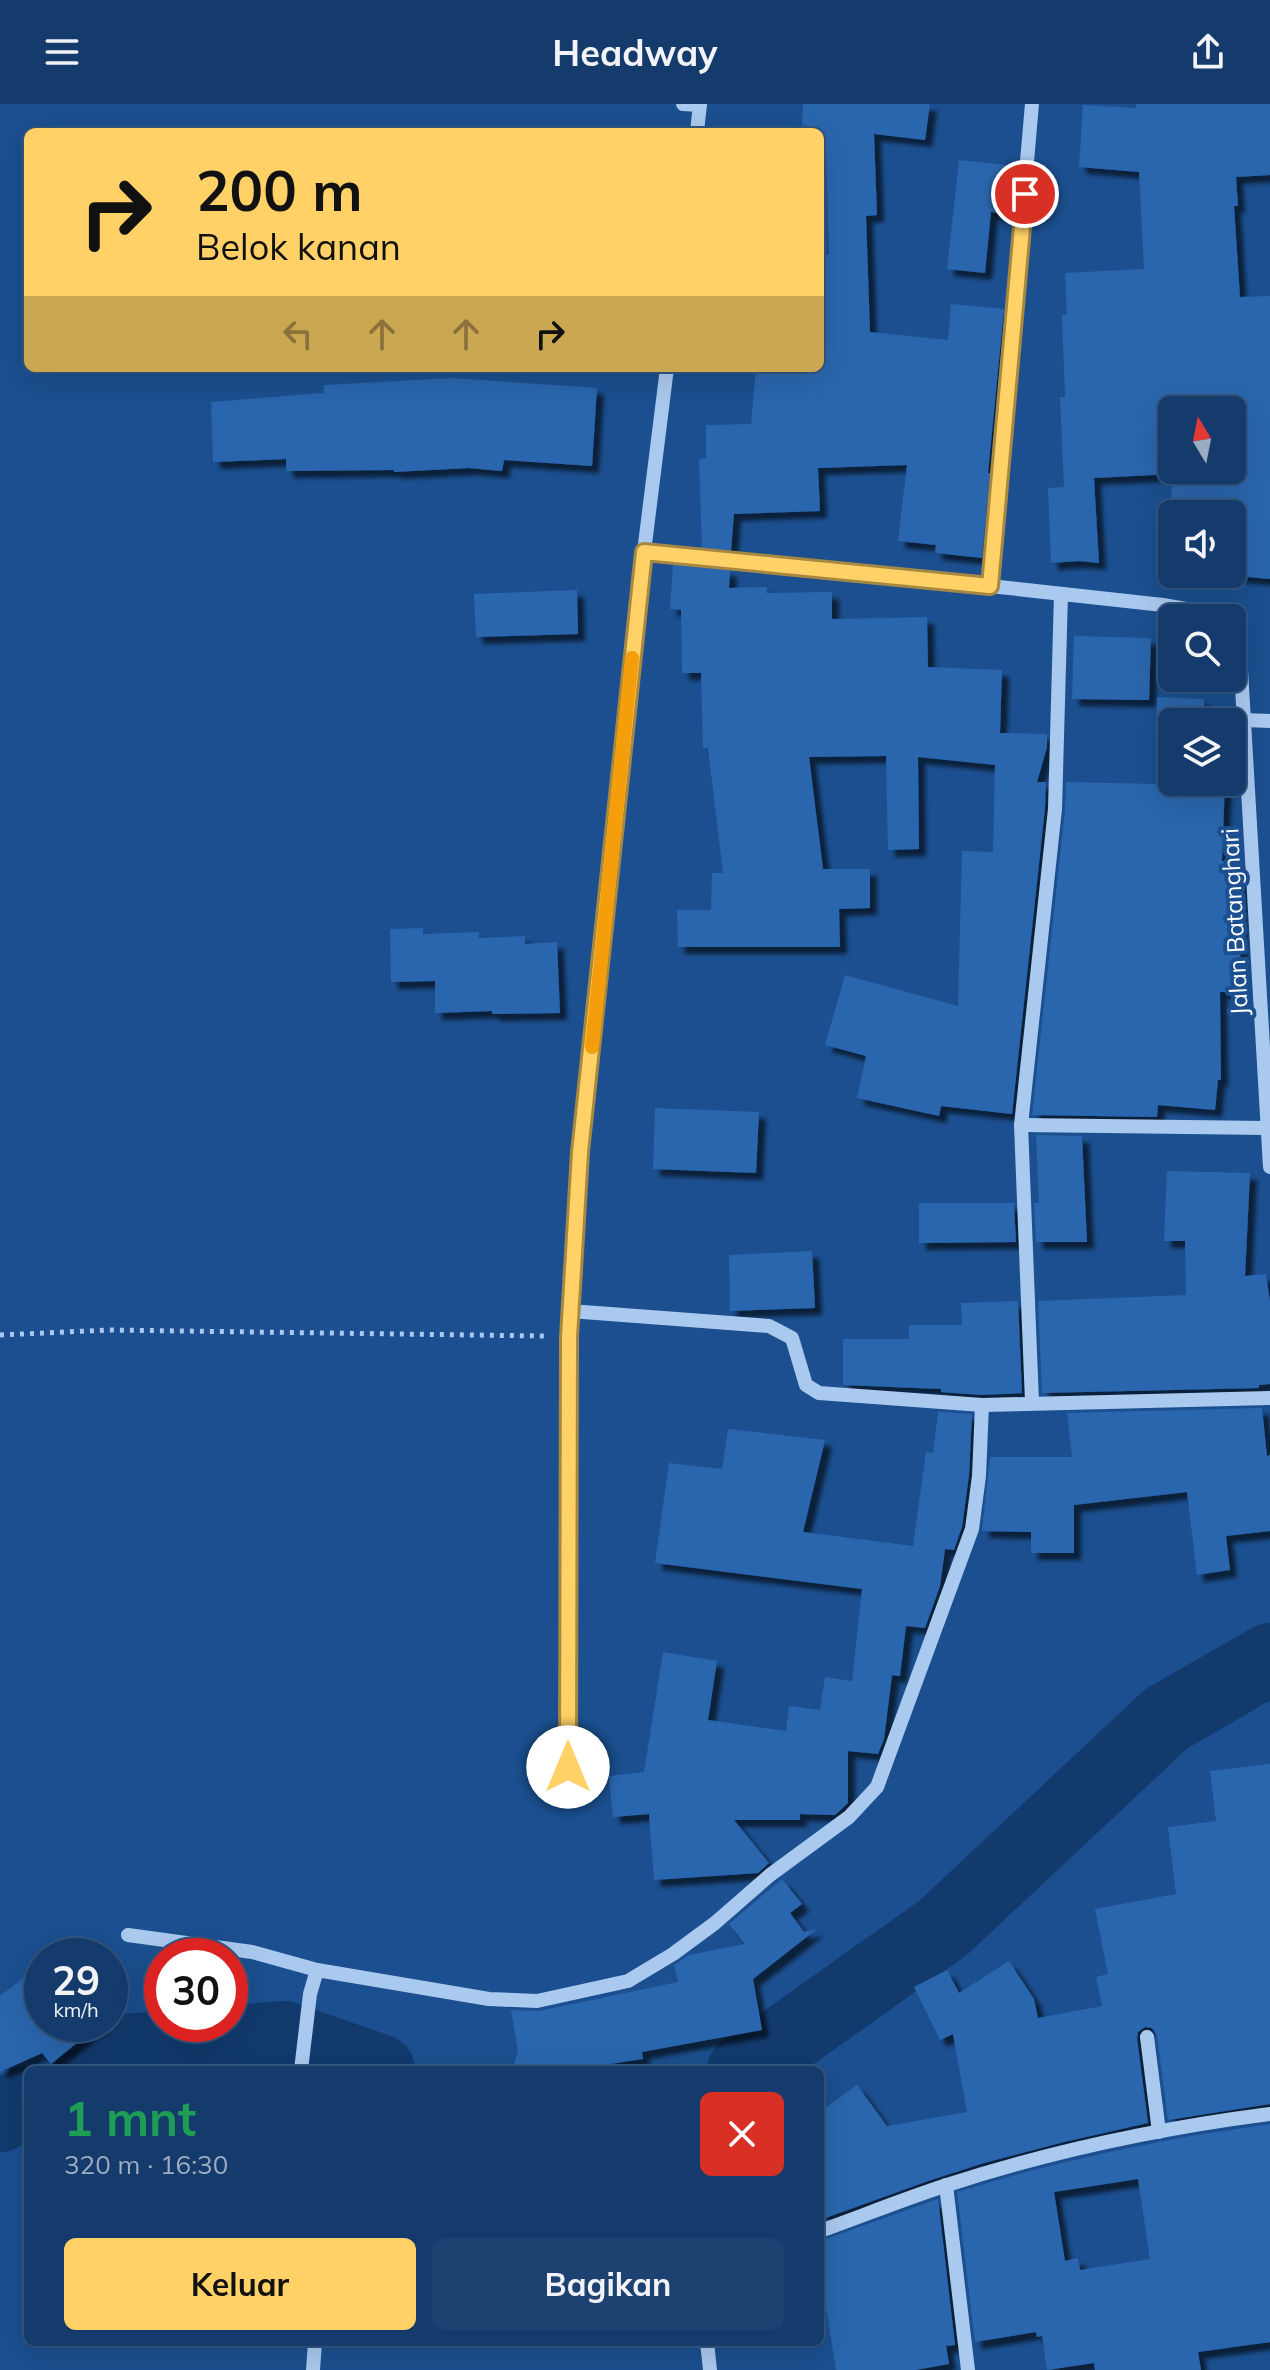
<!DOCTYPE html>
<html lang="id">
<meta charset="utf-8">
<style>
body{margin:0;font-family:Mulish,sans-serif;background:#1d4271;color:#f1f3f6;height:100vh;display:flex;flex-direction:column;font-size:30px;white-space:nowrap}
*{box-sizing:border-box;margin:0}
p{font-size:26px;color:#9dadc1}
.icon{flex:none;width:44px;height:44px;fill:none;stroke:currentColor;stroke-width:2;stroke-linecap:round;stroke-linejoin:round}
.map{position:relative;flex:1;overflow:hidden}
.side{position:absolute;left:24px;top:1962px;width:800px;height:280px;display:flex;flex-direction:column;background:#143b6b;border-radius:12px;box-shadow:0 8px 32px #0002,0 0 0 2px #33557e}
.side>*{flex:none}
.guide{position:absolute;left:24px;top:24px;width:800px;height:244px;border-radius:12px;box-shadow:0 8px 32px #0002,0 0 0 2px #33557e;background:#ffd166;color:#111;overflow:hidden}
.needle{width:52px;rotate:350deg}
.buttons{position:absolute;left:1158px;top:292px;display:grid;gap:16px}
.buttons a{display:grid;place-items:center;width:88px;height:88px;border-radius:12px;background:#143b6b;box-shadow:0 8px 32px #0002,0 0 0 2px #33557e;font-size:40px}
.speed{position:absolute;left:24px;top:1834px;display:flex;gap:16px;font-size:40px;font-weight:700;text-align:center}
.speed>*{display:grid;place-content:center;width:104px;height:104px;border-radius:50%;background:#143b6b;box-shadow:0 8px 32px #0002,0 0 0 2px #33557e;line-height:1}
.speed small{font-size:20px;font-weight:400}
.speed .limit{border:12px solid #d22;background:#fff;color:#111}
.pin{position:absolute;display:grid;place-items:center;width:68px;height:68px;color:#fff;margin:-34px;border:4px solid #fff;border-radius:50%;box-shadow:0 2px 8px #0007}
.me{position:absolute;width:88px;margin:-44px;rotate:0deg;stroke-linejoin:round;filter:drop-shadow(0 0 6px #0008)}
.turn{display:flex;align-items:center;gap:28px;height:168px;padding:0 40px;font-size:36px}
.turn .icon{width:104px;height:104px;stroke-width:2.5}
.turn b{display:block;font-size:56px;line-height:68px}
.lanes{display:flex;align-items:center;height:76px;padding:0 40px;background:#0003;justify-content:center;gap:40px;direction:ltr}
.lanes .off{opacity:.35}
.round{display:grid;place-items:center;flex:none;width:84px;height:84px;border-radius:12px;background:#1d4271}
.head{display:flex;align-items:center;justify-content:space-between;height:136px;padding:0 40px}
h1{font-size:48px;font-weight:700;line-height:60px;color:#1e9e55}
.cta{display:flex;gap:16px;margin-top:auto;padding:16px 40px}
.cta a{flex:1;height:92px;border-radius:12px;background:#ffd166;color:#111;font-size:32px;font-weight:700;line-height:92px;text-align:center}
.cta a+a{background:#1d4271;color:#f1f3f6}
header{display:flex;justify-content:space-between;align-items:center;height:104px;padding:0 40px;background:#143b6b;font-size:36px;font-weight:700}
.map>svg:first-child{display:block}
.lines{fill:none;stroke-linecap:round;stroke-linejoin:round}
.river{stroke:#123a6d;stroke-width:72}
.building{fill:#2a66ad;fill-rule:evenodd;filter:url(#shadow)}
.path{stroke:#a9c9ee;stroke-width:5;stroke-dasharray:4 6;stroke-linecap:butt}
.minor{stroke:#a9c9ee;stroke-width:14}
.route-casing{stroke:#a68842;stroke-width:20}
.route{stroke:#ffd166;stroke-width:14}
.slow{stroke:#f59e0b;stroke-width:14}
.labels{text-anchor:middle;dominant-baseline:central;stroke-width:8;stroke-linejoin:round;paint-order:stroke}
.street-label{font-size:24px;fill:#fff;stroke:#1b4f8f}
</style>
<header><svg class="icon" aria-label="menu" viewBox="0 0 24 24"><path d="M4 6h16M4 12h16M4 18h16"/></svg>Headway<svg class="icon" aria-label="share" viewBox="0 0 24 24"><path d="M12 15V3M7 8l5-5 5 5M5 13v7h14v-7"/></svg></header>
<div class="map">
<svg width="1270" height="2266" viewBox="0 0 1270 2266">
<defs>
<filter id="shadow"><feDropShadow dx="7" dy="7" stdDeviation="2" flood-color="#0009"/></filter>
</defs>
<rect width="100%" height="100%" fill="#1b4f8f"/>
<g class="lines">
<g class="river">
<path d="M 88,1966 L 126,1946 L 284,1933 L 379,1966"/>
<path d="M 743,1966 L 943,1824 L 1166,1615 L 1270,1555"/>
<path d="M 0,2012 L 28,1998"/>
</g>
</g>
<g class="building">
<path d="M 803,0 L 930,0 L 925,36 L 874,30 L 877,111 L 866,112 L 870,228 L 948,236 L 951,200 L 1004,205 L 988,369 L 990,369 L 982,454 L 935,449 L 936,441 L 898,437 L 907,361 L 818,364 L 820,407 L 734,410 L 731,447 L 702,444 L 699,355 L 706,354 L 706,321 L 751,320 L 756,264 L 820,264 L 820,151 L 829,151 L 826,43 L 820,43 L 820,24 L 802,21 Z"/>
<path d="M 1136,0 L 1270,0 L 1270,71 L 1236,73 L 1238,102 L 1234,102 L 1240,193 L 1270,192 L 1270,475 L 1214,470 L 1232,470 L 1232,410 L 1172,410 L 1172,466 L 1165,465 L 1173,370 L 1094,374 L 1099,459 L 1079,457 L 1051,459 L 1048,384 L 1064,383 L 1060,293 L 1065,293 L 1062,211 L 1067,211 L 1065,169 L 1144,165 L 1139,68 L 1079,63 L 1083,1 L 1136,4 ZM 1172,306 L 1232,306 L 1232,366 L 1172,366 Z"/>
<path d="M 959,56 L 1017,62 L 1012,110 L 991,108 L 985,169 L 947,165 Z"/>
<path d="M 452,274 L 597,284 L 592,362 L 504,356 L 502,367 L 468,364 L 394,368 L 394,366 L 286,367 L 286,355 L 213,358 L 211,298 L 324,289 L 324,281 Z"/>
<path d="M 673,461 L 730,466 L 729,484 L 767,483 L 767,489 L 832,488 L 832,515 L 927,513 L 928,563 L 1002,566 L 1000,629 L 1047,630 L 1047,643 L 1037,678 L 1046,678 L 1045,704 L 1012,1010 L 941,1002 L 939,1012 L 857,994 L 866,952 L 825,941 L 845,871 L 958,902 L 962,747 L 993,748 L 995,661 L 918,653 L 919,745 L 888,746 L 886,652 L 809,653 L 823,765 L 870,765 L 870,804 L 839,805 L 840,843 L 678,843 L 677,806 L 711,806 L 712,769 L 723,769 L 708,644 L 703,644 L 701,569 L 682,569 L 681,506 L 670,505 Z"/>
<path d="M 577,486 L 578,530 L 476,533 L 474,490 Z"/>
<path d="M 1074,532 L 1151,534 L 1149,596 L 1072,595 Z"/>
<path d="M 1157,593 L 1204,595 L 1204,618 L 1172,618 L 1172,678 L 1225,678 L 1222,757 L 1241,758 L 1240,888 L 1220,888 L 1221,976 L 1218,976 L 1215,1006 L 1158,1001 L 1157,1013 L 1032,1011 L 1065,706 L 1066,678 L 1156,680 Z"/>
<path d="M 423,824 L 423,830 L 479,828 L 479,834 L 525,832 L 525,840 L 557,838 L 560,909 L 492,910 L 492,907 L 435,909 L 435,877 L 391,878 L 390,825 Z"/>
<path d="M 655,1004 L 759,1008 L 756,1069 L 653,1065 Z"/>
<path d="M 1036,1031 L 1082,1032 L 1087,1138 L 1036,1138 L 1034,1099 L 1039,1099 Z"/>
<path d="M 1167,1067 L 1250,1069 L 1245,1172 L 1266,1170 L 1270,1198 L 1270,1280 L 1259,1281 L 1259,1284 L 1042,1289 L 1038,1197 L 1186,1191 L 1185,1137 L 1164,1137 Z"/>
<path d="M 919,1099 L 1014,1099 L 1016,1138 L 919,1139 Z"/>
<path d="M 812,1147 L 815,1204 L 730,1207 L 729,1151 Z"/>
<path d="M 1018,1197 L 1022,1289 L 982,1291 L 941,1288 L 941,1285 L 843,1281 L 843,1235 L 909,1235 L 909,1221 L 962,1221 L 961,1199 Z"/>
<path d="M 1262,1304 L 1267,1352 L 1270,1351 L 1270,1427 L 1226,1432 L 1230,1466 L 1197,1471 L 1187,1388 L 1074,1401 L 1074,1449 L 1031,1449 L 1031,1428 L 982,1427 L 990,1353 L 1072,1353 L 1067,1309 Z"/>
<path d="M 938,1308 L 972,1310 L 969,1371 L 962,1423 L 954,1446 L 945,1445 L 940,1482 L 925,1524 L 906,1522 L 900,1572 L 892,1571 L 884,1635 L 878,1650 L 848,1647 L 848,1699 L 835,1711 L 800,1710 L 800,1716 L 734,1716 L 769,1759 L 758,1769 L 654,1776 L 649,1710 L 613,1713 L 609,1672 L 644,1668 L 663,1548 L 717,1557 L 708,1616 L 786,1627 L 789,1602 L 820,1606 L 825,1573 L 852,1577 L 862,1485 L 655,1459 L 669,1359 L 722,1365 L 728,1325 L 825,1336 L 803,1428 L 913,1442 L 926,1348 L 933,1349 Z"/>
<path d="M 1270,1660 L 1270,2000 L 1168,2016 L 1157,1932 L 1152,1924 L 1145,1923 L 1138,1928 L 1137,1934 L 1148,2019 L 1064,2038 L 984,2059 L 928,2077 L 820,2116 L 820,2008 L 857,1981 L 887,2022 L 967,2008 L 953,1930 L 940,1936 L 914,1883 L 947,1866 L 959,1889 L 1009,1857 L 1034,1895 L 1038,1914 L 1102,1902 L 1096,1873 L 1108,1870 L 1095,1805 L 1176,1790 L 1168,1723 L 1216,1717 L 1210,1667 Z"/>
<path d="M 782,1775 L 802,1800 L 790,1809 L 804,1828 L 817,1825 L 753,1875 L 762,1926 L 642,1948 L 643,1955 L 571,1966 L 512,1966 L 518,1947 L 511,1906 L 539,1907 L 678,1878 L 674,1861 L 689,1851 L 745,1840 L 729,1820 Z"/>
<path d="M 42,1860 L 42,1920 L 106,1920 L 94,1925 L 51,1960 L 42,1949 L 0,1968 L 0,1892 Z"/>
<path d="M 1270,2020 L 1270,2238 L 1198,2248 L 1201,2266 L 1095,2266 L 1094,2259 L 1047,2266 L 1042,2232 L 1037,2233 L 1036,2228 L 975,2238 L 957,2088 L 1029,2067 L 1109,2048 L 1190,2032 ZM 1138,2075 L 1150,2155 L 1080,2166 L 1078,2154 L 1065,2157 L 1054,2088 Z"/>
<path d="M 938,2095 L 955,2241 L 946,2242 L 949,2260 L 915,2266 L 836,2266 L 820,2164 L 820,2137 Z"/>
</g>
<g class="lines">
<path class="path" d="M 0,1231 L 109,1226 L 544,1232"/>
<g class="minor">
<path d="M 683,0 L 700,1"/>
<path d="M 1032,0 L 990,482 L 1163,501 L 1220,511 L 1222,514"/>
<path d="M 697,28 L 700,0"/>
<path d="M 644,448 L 990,482"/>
<path d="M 1232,524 L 1240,549 L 1270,1063"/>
<path d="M 1244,616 L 1270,617"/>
<path d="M 1021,1021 L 1267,1024"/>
<path d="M 570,1207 L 769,1222 L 792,1234 L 806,1281 L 819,1289 L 982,1301 L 1270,1294"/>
<path d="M 1032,1298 L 1021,1021 L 1055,705 L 1061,490"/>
<path d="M 568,1663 L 569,1233 L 580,1048 L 644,448 L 667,264"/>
<path d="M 128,1831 L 252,1848 L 317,1866"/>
<path d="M 1147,1933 L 1159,2028"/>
<path d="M 301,1966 L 310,1890 L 317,1866 L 489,1895 L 537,1897 L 628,1877 L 673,1850 L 715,1819 L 770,1771 L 849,1713 L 877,1683 L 972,1425 L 979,1372 L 982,1301"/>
<path d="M 946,2081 L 968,2266"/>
<path d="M 820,2127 C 862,2112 904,2095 947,2081 C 1052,2047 1161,2024 1270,2010"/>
<path d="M 707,2238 L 710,2266"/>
<path d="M 313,2266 L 315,2238"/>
</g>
</g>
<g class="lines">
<defs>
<path id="route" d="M 568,1663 L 569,1233 L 580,1048 L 644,448 L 990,482 L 1025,90"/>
</defs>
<use href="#route" class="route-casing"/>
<use href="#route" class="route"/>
<path class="slow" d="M 592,943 L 632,554"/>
</g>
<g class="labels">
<g class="street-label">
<text transform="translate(1234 818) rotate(-93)">Jalan Batanghari</text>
</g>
</g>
</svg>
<div class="buttons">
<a><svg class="needle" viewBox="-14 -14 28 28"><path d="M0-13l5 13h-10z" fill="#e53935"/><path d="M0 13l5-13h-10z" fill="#9dadc1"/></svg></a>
<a><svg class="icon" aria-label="sound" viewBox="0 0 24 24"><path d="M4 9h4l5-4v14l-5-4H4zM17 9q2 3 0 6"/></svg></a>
<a><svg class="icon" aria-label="search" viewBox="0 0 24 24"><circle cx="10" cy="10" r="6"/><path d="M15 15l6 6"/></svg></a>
<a><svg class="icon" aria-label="layers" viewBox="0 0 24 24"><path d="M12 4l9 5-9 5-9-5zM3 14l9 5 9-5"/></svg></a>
</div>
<div class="speed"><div>29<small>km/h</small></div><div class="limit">30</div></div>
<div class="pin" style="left:1025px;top:90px;background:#d93025"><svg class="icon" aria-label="arrive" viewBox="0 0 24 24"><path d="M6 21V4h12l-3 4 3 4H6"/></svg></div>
<svg class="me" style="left:568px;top:1663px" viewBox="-20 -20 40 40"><circle r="19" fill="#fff"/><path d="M0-13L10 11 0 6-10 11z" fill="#ffd166"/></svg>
<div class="guide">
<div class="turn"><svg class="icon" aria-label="right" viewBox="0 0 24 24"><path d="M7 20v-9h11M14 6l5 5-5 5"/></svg><div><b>200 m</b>Belok kanan</div></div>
<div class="lanes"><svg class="icon off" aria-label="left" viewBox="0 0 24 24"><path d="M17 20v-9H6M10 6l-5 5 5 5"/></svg><svg class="icon off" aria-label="ahead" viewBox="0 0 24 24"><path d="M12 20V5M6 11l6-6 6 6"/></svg><svg class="icon off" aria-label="ahead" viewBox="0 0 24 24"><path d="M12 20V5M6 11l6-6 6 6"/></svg><svg class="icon" aria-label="right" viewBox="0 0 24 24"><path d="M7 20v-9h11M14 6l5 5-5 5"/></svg></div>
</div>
<section class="side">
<div class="head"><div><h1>1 mnt</h1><p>320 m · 16:30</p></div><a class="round" style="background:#d93025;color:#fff"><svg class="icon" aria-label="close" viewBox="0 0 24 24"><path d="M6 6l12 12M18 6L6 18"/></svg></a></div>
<div class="cta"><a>Keluar</a><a>Bagikan</a></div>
</section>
</div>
